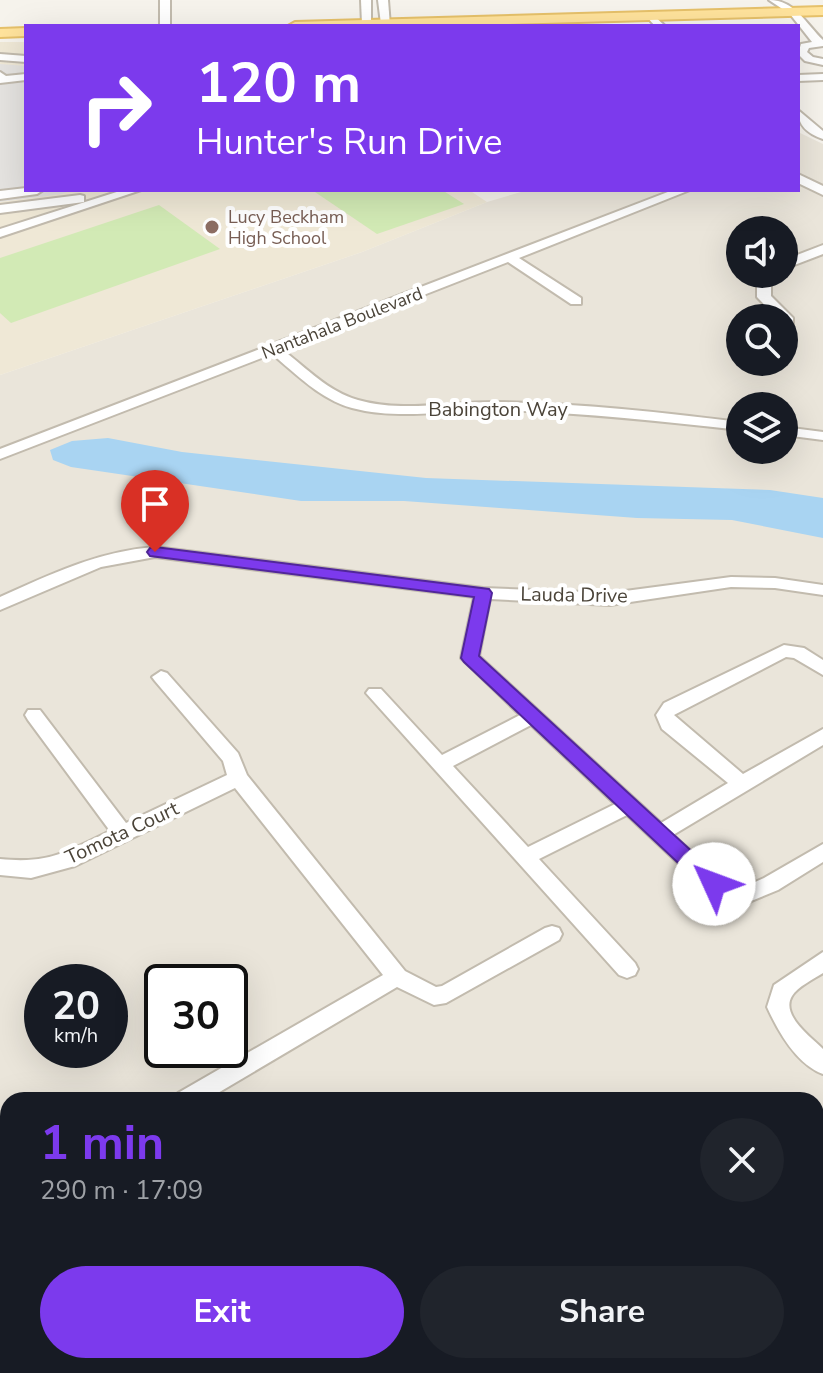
<!DOCTYPE html>
<meta charset="utf-8">
<style>
body{margin:0;font-family:"Nunito Sans",sans-serif;background:#20242c;color:#f1f3f6;height:100vh;display:flex;flex-direction:column;font-size:30px;white-space:nowrap}
*{box-sizing:border-box;margin:0}
p{font-size:26px;color:#9ea1a6}
.icon{flex:none;width:44px;height:44px;fill:none;stroke:currentColor;stroke-width:2;stroke-linecap:round;stroke-linejoin:round}
.map{position:relative;flex:1;overflow:hidden}
.side{position:absolute;left:0px;top:1092px;width:824px;height:282px;display:flex;flex-direction:column;background:#171b24;border-radius:24px 24px 0 0;box-shadow:0 8px 32px #0002}
.side>*{flex:none}
.hud{position:absolute;left:24px;top:24px;width:776px;height:168px;border-radius:0px;box-shadow:0 8px 32px #0002;background:#7c3aed;color:#fff;overflow:hidden}
.controls{position:absolute;left:726px;top:216px;display:grid;gap:16px}
.controls a{display:grid;place-items:center;width:72px;height:72px;border-radius:50%;background:#171b24;box-shadow:0 8px 32px #0002;font-size:40px}
.speed{position:absolute;left:24px;top:964px;display:flex;gap:16px;font-size:40px;font-weight:700;text-align:center}
.speed>*{display:grid;place-content:center;width:104px;height:104px;border-radius:50%;background:#171b24;box-shadow:0 8px 32px #0002;line-height:1}
.speed small{font-size:20px;font-weight:400}
.speed .limit{border:4px solid #111;border-radius:12px;background:#fff;color:#111}
.pin{position:absolute;display:grid;place-items:center;width:68px;height:68px;color:#fff;margin:-82px -34px;border-radius:50% 50% 50% 0;rotate:-45deg;box-shadow:0 0 8px #0007}
.pin .icon{rotate:45deg}
.me{position:absolute;width:88px;margin:-44px;rotate:313deg;stroke-linejoin:round;filter:drop-shadow(0 0 6px #0008)}
.turn{display:flex;align-items:center;gap:28px;height:168px;padding:0 40px;font-size:36px}
.turn .icon{width:104px;height:104px;stroke-width:2.5}
.turn b{display:block;font-size:56px;line-height:68px}
.round{display:grid;place-items:center;flex:none;width:84px;height:84px;border-radius:42px;background:#20242c}
.head{display:flex;align-items:center;justify-content:space-between;height:136px;padding:0 40px}
h1{font-size:48px;font-weight:700;line-height:60px;color:#7c3aed}
.action{display:flex;gap:16px;margin-top:auto;padding:16px 40px}
.action a{flex:1;height:92px;border-radius:48px;background:#7c3aed;color:#fff;font-size:32px;font-weight:700;line-height:92px;text-align:center}
.action a+a{background:#20242c;color:#f1f3f6}
.map>svg:first-child{display:block}
.residential{fill:#eae5da;fill-rule:evenodd}
.education{fill:#efe8d6}
.green{fill:#d2eab5}
.parking{fill:#e5e3e0}
.water{fill:#a9d4f2}
.lines{fill:none;stroke-linecap:round;stroke-linejoin:round}
.minor-casing{stroke:#c2bbae;stroke-width:4}
.major-casing{stroke:#e6c16a;stroke-width:4}
.minor{fill:#fff;fill-rule:evenodd}
.major{fill:#ffe39c;fill-rule:evenodd}
.route{fill:#7c3aed;stroke:#51269a;stroke-width:2}
.education-dot{fill:#8d6e63;stroke:#fff;stroke-width:3}
.labels{text-anchor:middle;dominant-baseline:central;stroke-width:8;stroke-linejoin:round;paint-order:stroke}
.far-education-label{font-size:18px;fill:#785e54;stroke:#fff;text-anchor:start}
.far-street-label{font-size:18px;fill:#4b4439;stroke:#fff}
.street-label{font-size:20px;fill:#4b4439;stroke:#fff}
</style>
<div class="map">
<svg width="823" height="1373" viewBox="0 0 823 1373">
<rect width="100%" height="100%" fill="#f6f3ec"/>
<path class="residential" d="M 798,132 L 823,144 L 823,1373 L 744,1373 L 737,1366 L 816,1366 L 816,1100 L 8,1100 L 8,1366 L 130,1366 L 121,1373 L 0,1373 L 0,375 L 362,252 L 487,202 L 528,190 L 798,190 ZM 740,230 L 784,230 L 784,274 L 740,274 ZM 740,318 L 784,318 L 784,362 L 740,362 ZM 740,406 L 784,406 L 784,450 L 740,450 ZM 42,982 L 110,982 L 110,1050 L 42,1050 ZM 162,982 L 230,982 L 230,1050 L 162,1050 Z"/>
<path class="education" d="M 0,42 L 26,42 L 26,190 L 469,190 L 487,202 L 362,252 L 0,375 Z"/>
<g class="green">
<path d="M 312,190 L 442,190 L 464,204 L 377,234 Z"/>
<path d="M 159,205 L 220,249 L 11,323 L 0,313 L 0,258 Z"/>
<path d="M 0,1265 L 8,1277 L 8,1366 L 39,1366 L 34,1373 L 0,1373 Z"/>
</g>
<path class="parking" d="M 0,64 L 26,66 L 26,190 L 72,190 L 62,194 L 0,202 Z"/>
<path class="water" d="M 108,438 L 182,452 L 426,478 L 770,490 L 823,498 L 823,538 L 732,520 L 637,518 L 404,501 L 301,501 L 71,467 L 53,460 L 50,450 L 72,441 Z"/>
<g class="lines">
<defs>
<g id="minor">
<rect x="160" y="0" width="10" height="26"/>
<path d="M 361,0 L 371,0 L 371,26 L 362,24 Z"/>
<path d="M 378,0 L 388,0 L 390,26 L 381,24 Z"/>
<path d="M 769,0 C 795,0 806,24 823,40 L 823,46 L 809,48 L 807,52 L 813,57 L 823,59 L 823,65 L 805,61 L 798,54 L 801,44 L 812,42 L 790,14 Z"/>
<path d="M 651,13 L 665,26 L 655,26 L 646,16 Z"/>
<path d="M 0,54 L 26,56 L 26,62 L 0,60 Z"/>
<path d="M 0,72 L 6,76 L 26,74 L 26,80 L 0,83 Z"/>
<path d="M 823,74 L 823,80 L 798,81 L 798,75 Z"/>
<path d="M 798,110 L 823,131 L 823,139 C 808,134 798,126 798,110 Z"/>
<path d="M 798,174 L 823,186 L 823,195 L 798,183 Z"/>
<path d="M 26,188 L 43,190 L 37,194 L 0,199 L 0,191 Z"/>
<path d="M 123,190 L 141,190 L 0,237 L 0,229 Z"/>
<path d="M 673,190 L 690,190 L 519,258 L 581,298 L 581,304 L 571,304 L 508,262 L 283,350 C 306,368 329,392 358,400 C 403,413 452,401 498,402 C 579,403 660,412 740,422 L 740,430 C 661,421 583,413 503,410 C 453,409 401,421 352,408 C 320,399 296,374 272,354 L 0,459 L 0,449 Z"/>
<path d="M 80,195 L 84,196 L 84,202 L 0,213 L 0,205 Z"/>
<path d="M 823,245 L 823,254 L 784,269 L 784,260 Z"/>
<path d="M 764,274 L 778,274 L 771,283 L 771,296 L 793,318 L 793,324 L 784,324 L 784,318 L 777,318 L 757,297 L 757,283 Z"/>
<path d="M 784,427 L 823,432 L 823,440 L 784,435 Z"/>
<path d="M 155,547 L 483,588 L 610,593 L 731,577 L 775,578 L 823,585 L 823,595 L 775,588 L 731,587 L 610,605 L 490,599 L 479,656 L 661,823 L 728,783 L 662,729 L 656,715 L 664,703 L 784,645 L 804,648 L 823,660 L 823,675 L 794,658 L 786,657 L 674,715 L 743,774 L 823,729 L 823,745 L 673,835 L 735,891 L 764,878 L 823,844 L 823,862 L 778,890 L 732,909 L 725,907 L 627,815 L 539,859 L 635,963 L 638,969 L 635,975 L 627,978 L 619,975 L 366,693 L 369,689 L 381,689 L 442,755 L 520,715 L 461,658 L 474,597 L 155,557 L 101,567 L 0,610 L 0,597 C 51,574 99,551 155,547 ZM 531,725 L 615,804 L 528,847 L 453,766 Z"/>
<path d="M 161,671 L 167,673 L 238,753 L 247,775 L 405,971 L 436,987 L 442,986 L 545,928 L 552,926 L 559,928 L 562,934 L 559,940 L 446,1003 L 434,1005 L 397,987 L 206,1100 L 175,1100 L 178,1093 L 383,975 L 235,788 L 75,866 L 31,878 L 0,875 L 0,859 C 49,864 67,852 110,831 L 28,720 L 25,715 L 28,710 L 40,710 L 126,823 L 227,775 L 223,761 L 155,681 L 152,677 Z"/>
<path d="M 823,952 L 823,973 C 814,979 797,987 792,996 C 780,1015 812,1038 823,1049 L 823,1074 C 796,1064 778,1031 767,1007 L 774,985 Z"/>
<path d="M 823,1170 L 823,1192 L 816,1194 L 816,1172 Z"/>
<path d="M 8,1189 L 8,1211 L 0,1213 L 0,1191 Z"/>
<path d="M 816,1253 L 823,1256 L 823,1286 L 816,1283 Z"/>
<path d="M 385,1366 L 417,1366 L 414,1373 L 382,1373 Z"/>
</g>
<g id="major">
<path d="M 823,7 L 823,15 L 436,26 L 288,26 L 295,22 Z"/>
<path d="M 26,28 L 26,36 L 0,37 L 0,29 Z"/>
</g>
</defs>
<use href="#minor" class="minor-casing"/>
<use href="#major" class="major-casing"/>
<use href="#minor" class="minor"/>
<use href="#major" class="major"/>
</g>
<path class="route" d="M 155,547 L 489,589 L 492,593 L 479,656 L 721,878 L 724,884 L 721,890 L 707,890 L 464,662 L 461,658 L 474,597 L 150,556 L 147,552 L 150,548 Z"/>
<circle class="education-dot" cx="212" cy="227" r="8"/>
<g class="labels">
<g class="far-education-label">
<text x="228" y="217">Lucy Beckham<tspan x="228" dy="21">High School</tspan></text>
</g>
<g class="far-street-label">
<text transform="translate(342 323) rotate(-21)">Nantahala Boulevard</text>
</g>
<g class="street-label">
<text x="498" y="409">Babington Way</text>
<text transform="translate(574 595) rotate(1)">Lauda Drive</text>
<text transform="translate(122 833) rotate(-25)">Tomota Court</text>
</g>
</g>
</svg>
<div class="controls">
<a><svg class="icon" aria-label="sound" viewBox="0 0 24 24"><path d="M4 9h4l5-4v14l-5-4H4zM17 9q2 3 0 6"/></svg></a>
<a><svg class="icon" aria-label="search" viewBox="0 0 24 24"><circle cx="10" cy="10" r="6"/><path d="M15 15l6 6"/></svg></a>
<a><svg class="icon" aria-label="layers" viewBox="0 0 24 24"><path d="M12 4l9 5-9 5-9-5zM3 14l9 5 9-5"/></svg></a>
</div>
<div class="speed"><div>20<small>km/h</small></div><div class="limit">30</div></div>
<div class="pin" style="left:155px;top:552px;background:#d93025"><svg class="icon" aria-label="arrive" viewBox="0 0 24 24"><path d="M6 21V4h12l-3 4 3 4H6"/></svg></div>
<svg class="me" style="left:714px;top:884px" viewBox="-20 -20 40 40"><circle r="19" fill="#fff"/><path d="M0-13L10 11 0 6-10 11z" fill="#7c3aed"/></svg>
<div class="hud">
<div class="turn"><svg class="icon" aria-label="right" viewBox="0 0 24 24"><path d="M7 20v-9h11M14 6l5 5-5 5"/></svg><div><b>120 m</b>Hunter's Run Drive</div></div>
</div>
<section class="side">
<div class="head"><div><h1>1 min</h1><p>290 m · 17:09</p></div><a class="round"><svg class="icon" aria-label="close" viewBox="0 0 24 24"><path d="M6 6l12 12M18 6L6 18"/></svg></a></div>
<div class="action"><a>Exit</a><a>Share</a></div>
</section>
</div>
